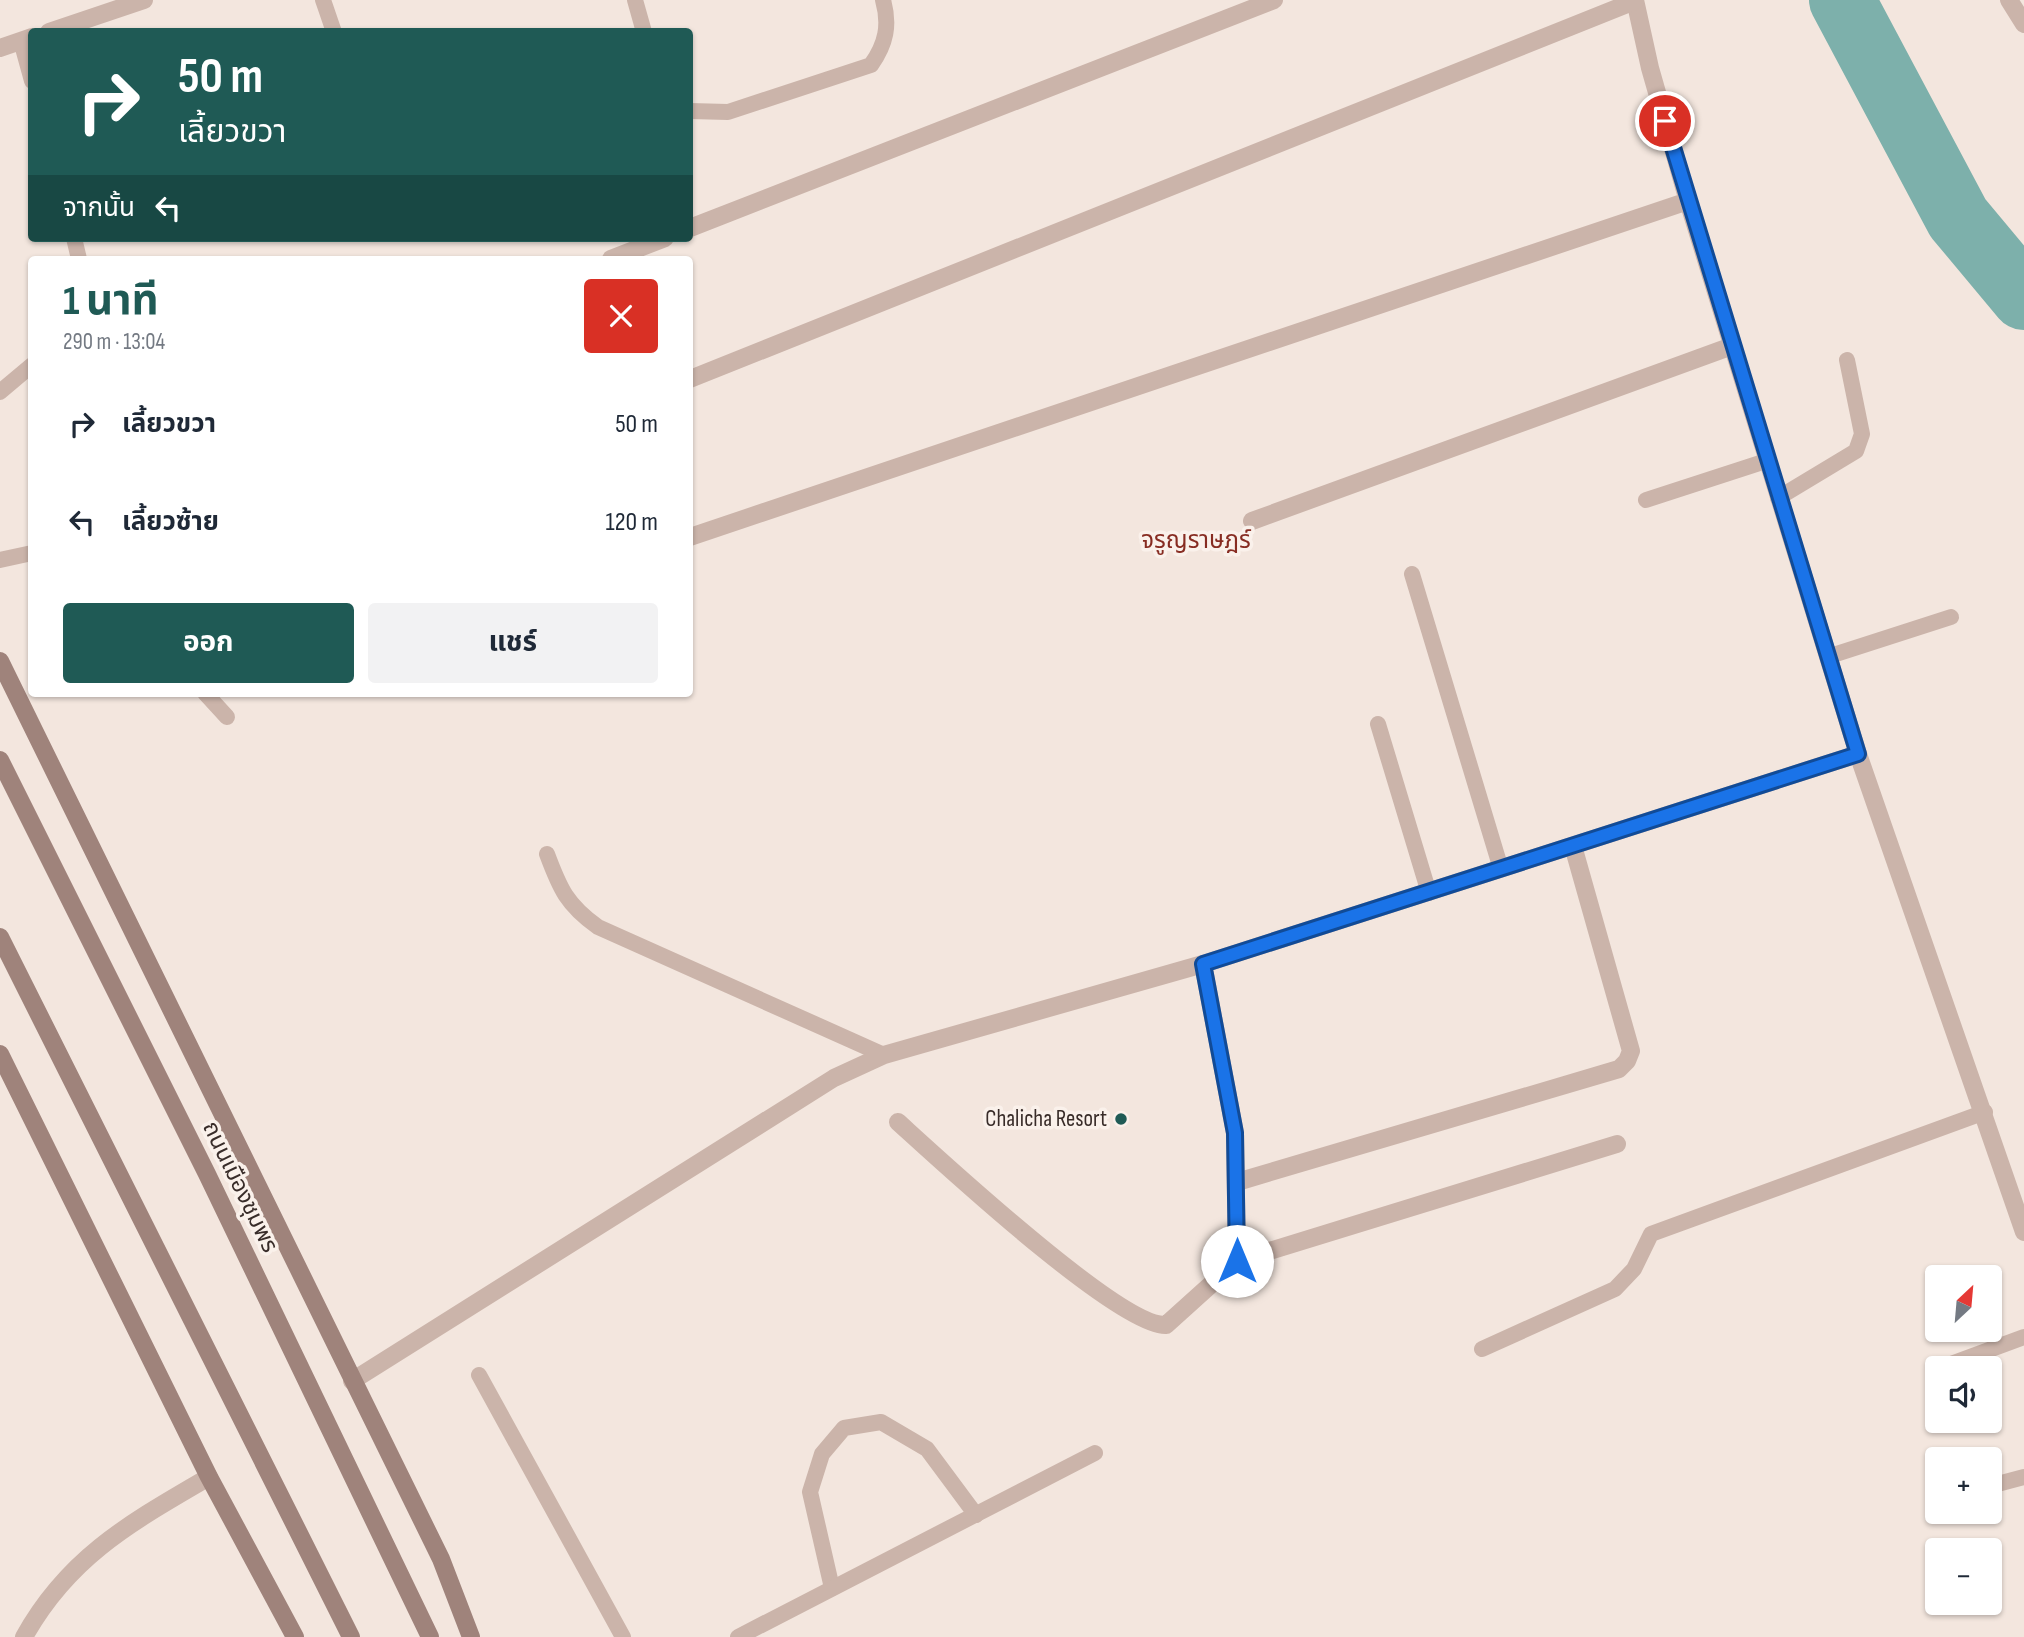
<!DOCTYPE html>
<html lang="th">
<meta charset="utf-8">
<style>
body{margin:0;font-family:"Sofia Sans Condensed","Noto Sans Thai",sans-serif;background:#f2f2f3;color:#1f2937;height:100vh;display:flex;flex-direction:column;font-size:26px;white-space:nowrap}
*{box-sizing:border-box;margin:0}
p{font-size:23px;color:#747a83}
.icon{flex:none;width:38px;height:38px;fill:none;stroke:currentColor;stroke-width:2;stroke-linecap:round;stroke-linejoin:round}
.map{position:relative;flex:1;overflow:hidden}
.details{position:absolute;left:28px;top:256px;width:665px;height:441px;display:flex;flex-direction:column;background:#fff;border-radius:7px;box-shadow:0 2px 5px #0004}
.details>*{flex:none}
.guide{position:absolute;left:28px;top:28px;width:665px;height:214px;border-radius:7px;box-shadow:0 2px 5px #0004;background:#1f5a55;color:#fff;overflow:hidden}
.needle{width:46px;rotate:26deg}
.buttons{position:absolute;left:1925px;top:1265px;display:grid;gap:14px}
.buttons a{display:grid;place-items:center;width:77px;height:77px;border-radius:7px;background:#fff;box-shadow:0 2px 5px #0004;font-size:35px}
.pin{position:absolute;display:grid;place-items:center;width:60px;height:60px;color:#fff;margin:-30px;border:4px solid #fff;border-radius:50%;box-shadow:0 2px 7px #0007}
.me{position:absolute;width:77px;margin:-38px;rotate:0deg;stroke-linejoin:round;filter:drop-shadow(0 0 5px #0008)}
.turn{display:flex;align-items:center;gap:24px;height:147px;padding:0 35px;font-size:32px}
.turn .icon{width:91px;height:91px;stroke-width:2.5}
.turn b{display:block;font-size:49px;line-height:60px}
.then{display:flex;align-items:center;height:66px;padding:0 35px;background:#0003;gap:14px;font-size:26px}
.round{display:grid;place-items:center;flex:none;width:74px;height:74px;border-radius:7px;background:#f2f2f3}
.summary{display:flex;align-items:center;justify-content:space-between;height:119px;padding:0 35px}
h1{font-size:42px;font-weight:700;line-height:52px;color:#1f5a55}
.cta{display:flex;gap:14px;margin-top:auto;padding:14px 35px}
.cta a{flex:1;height:80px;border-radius:7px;background:#1f5a55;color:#fff;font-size:28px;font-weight:700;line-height:80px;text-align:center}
.cta a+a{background:#f2f2f3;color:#1f2937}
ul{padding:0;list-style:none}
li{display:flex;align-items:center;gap:21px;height:98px;padding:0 35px}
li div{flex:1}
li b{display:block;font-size:26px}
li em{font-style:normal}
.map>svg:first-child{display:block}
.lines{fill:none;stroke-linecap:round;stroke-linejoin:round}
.river{stroke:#7db0ab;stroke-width:66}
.service{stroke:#cbb4aa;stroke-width:16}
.minor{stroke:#cbb4aa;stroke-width:18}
.tertiary{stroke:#cbb4aa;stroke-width:18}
.secondary{stroke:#9f837b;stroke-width:18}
.route-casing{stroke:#114b97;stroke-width:18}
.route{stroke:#1a73e8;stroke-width:12}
.poi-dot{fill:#1f5a55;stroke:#faf1eb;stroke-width:2.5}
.labels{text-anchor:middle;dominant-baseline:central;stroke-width:7;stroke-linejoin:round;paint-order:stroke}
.poi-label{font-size:23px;fill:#382c29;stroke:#faf1eb;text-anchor:end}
.street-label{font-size:23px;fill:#382c29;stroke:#faf1eb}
.neighbourhood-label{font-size:24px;fill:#872c22;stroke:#faf1eb}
</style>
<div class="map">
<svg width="2024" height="1637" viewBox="0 0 2024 1637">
<rect width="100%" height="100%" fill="#f3e6de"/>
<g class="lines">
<path class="river" d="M 1842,0 L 1958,218 L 2024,297"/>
<g class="service">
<path d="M 323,0 L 334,32"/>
<path d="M 635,0 L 644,32"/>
<path d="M 21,41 L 32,81"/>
<path d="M 690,111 L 728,112 L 871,65 C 886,44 890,25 883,0"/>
<path d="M 74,238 L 79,259"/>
<path d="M 0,392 L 32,365"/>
<path d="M 1778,498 L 1856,451 L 1862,434 L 1847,360"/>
<path d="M 1646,500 L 1766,461"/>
<path d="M 0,560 L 32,553"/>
<path d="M 1412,574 L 1501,869"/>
<path d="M 1830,656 L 1951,617"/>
<path d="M 205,693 L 227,717"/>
<path d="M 1378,724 L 1429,893"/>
<path d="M 547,854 C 560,889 567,905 598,927 L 884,1055"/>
<path d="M 1482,1349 L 1615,1289 L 1634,1269 L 1651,1234 L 1985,1112"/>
<path d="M 1951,1364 L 2024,1337"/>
<path d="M 479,1375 L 623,1637"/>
<path d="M 1990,1486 L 2024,1477"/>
<path d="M 832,1588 L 810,1492 L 822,1454 L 844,1428 L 881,1422 L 927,1449 L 976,1515"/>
<path d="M 738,1637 L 1095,1453"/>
</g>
<g class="minor">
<path d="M 1635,0 L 1650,68 L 1688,201 L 1858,754 L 2024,1232"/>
<path d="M 2009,0 L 2024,24"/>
<path d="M 690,228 L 1274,0"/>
<path d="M 611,259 L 665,238"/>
<path d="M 690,379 L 1635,1"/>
<path d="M 1252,521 L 1732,346"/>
<path d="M 690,537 L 1688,201"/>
<path d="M 1203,964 L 1235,1133 L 1237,1261"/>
<path d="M 898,1122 C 940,1160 1120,1327 1166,1325 L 1237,1261 L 1617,1144"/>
<path d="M 1237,1182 L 1619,1069 L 1627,1061 L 1631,1051 L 1573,846"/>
<path d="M 352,1381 L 834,1078 L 884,1055 L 1203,964 L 1858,754"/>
<path d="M 24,1637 C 69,1556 132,1522 209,1477"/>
</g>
<g class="tertiary">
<path d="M 49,32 L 144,0"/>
<path d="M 0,48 L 32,37"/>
</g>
<g class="secondary">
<path d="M 0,661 L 441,1559 L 471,1637"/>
<path d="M 0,760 L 207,1174 L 430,1637"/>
<path d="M 0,937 L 351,1637"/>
<path d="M 0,1054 L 209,1477 L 295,1637"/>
</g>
</g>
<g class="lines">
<defs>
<path id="route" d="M 1237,1261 L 1235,1133 L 1203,964 L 1858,754 L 1665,121"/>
</defs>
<use href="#route" class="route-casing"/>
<use href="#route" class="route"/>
</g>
<circle class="poi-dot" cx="1121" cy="1119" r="7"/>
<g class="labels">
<g class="poi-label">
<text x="1107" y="1119">Chalicha Resort</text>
</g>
<g class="street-label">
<text transform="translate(240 1187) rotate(64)">ถนนเมืองชุมพร</text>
</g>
<g class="neighbourhood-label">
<text x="1196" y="540">จรูญราษฎร์</text>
</g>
</g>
</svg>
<div class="buttons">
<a><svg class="needle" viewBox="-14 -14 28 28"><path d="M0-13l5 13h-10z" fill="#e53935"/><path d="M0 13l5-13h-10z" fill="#747a83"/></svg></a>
<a><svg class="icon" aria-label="sound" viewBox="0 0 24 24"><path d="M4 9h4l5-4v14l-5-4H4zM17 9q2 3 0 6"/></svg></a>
<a>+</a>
<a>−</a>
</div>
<div class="pin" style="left:1665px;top:121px;background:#d93025"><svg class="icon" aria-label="arrive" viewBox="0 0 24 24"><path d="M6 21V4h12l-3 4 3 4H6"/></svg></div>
<svg class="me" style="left:1237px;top:1261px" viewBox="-20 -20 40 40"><circle r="19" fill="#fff"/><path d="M0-13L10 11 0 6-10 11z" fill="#1a73e8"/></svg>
<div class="guide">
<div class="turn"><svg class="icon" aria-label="right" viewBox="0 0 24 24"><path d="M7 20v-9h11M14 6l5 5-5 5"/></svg><div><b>50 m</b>เลี้ยวขวา</div></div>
<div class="then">จากนั้น<svg class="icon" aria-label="left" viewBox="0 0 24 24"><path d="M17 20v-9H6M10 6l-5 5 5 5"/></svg></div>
</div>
<section class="details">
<div class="summary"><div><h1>1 นาที</h1><p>290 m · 13:04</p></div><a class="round" style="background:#d93025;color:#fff"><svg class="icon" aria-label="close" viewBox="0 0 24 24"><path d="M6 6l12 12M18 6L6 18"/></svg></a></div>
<ul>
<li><svg class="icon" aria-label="right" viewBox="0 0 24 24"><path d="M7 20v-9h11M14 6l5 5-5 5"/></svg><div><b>เลี้ยวขวา</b></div><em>50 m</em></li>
<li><svg class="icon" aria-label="left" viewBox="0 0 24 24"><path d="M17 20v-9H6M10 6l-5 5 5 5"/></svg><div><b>เลี้ยวซ้าย</b></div><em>120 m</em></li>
</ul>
<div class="cta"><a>ออก</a><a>แชร์</a></div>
</section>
</div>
